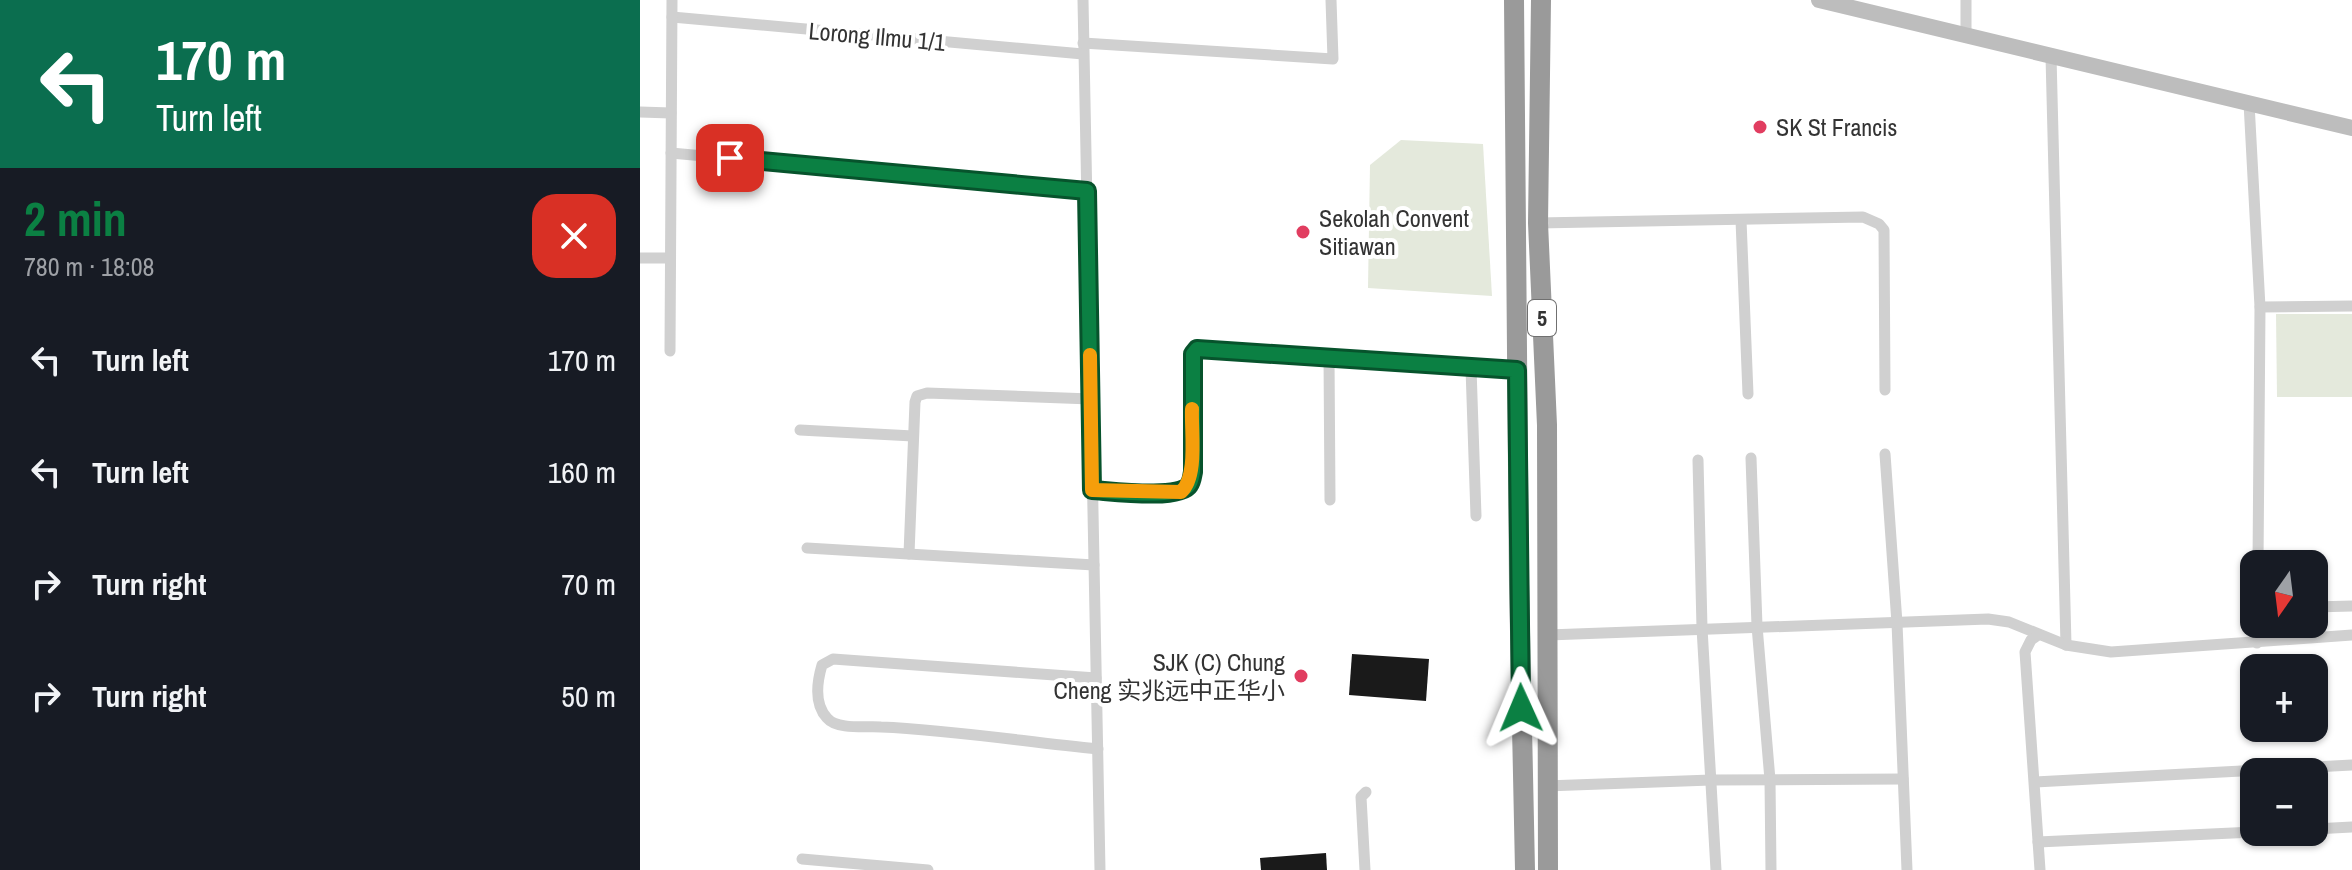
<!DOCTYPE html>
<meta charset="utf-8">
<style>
body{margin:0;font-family:"Archivo Narrow","Noto Sans SC",sans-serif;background:#20242c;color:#f1f3f6;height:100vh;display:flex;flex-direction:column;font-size:30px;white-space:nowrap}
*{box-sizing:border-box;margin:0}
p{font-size:26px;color:#9ea1a6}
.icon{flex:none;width:44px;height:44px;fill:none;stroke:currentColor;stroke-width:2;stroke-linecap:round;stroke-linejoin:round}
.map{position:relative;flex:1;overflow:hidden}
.panel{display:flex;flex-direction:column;background:#171b24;width:640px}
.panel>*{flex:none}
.banner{background:#0b6e4f;color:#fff;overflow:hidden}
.needle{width:52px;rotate:194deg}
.buttons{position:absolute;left:1600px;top:550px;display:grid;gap:16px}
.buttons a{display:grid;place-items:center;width:88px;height:88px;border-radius:16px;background:#171b24;box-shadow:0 2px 6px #0004;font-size:40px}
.pin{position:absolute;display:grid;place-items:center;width:68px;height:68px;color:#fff;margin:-34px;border-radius:16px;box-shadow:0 4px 12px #0006}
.me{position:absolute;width:88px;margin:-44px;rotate:359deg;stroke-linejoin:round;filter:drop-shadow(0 0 6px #0008)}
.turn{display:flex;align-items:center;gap:28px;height:168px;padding:0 24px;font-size:36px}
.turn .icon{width:104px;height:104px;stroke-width:2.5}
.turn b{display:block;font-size:56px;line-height:68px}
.round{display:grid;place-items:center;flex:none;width:84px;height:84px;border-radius:24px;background:#20242c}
.summary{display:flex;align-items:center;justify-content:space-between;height:136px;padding:0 24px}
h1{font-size:48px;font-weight:700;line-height:60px;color:#0b8043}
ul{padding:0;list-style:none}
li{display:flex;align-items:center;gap:24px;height:112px;padding:0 24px}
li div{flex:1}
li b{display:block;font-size:30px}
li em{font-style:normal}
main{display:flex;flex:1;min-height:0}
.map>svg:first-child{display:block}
.green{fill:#e4e9dc}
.building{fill:#1a1a1a}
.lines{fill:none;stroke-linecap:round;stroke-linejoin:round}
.street{stroke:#d0d0d0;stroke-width:11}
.secondary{stroke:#bdbdbd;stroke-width:16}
.highway{stroke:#9a9a9a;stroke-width:20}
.route-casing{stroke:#07532c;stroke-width:20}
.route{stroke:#0b8043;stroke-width:14}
.slow{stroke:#f59e0b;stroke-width:14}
.poi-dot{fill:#e13d60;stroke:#fff;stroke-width:3}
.labels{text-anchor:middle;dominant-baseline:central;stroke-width:8;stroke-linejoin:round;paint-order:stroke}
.shield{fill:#fff;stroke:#707070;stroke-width:2}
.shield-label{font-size:22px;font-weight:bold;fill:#333}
.street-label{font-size:24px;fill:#333;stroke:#fff}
.poi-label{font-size:24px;fill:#333;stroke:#fff;text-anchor:start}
</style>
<main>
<section class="panel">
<div class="banner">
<div class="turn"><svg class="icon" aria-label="left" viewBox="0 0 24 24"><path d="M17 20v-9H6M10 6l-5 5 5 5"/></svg><div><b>170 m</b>Turn left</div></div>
</div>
<div class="summary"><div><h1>2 min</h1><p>780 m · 18:08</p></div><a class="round" style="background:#d93025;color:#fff"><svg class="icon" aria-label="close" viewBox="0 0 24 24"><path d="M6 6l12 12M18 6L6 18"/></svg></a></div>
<ul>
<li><svg class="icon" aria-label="left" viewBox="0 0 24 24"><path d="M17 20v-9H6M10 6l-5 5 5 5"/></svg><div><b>Turn left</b></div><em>170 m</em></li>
<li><svg class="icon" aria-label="left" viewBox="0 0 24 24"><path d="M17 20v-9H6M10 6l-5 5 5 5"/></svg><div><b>Turn left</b></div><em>160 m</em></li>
<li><svg class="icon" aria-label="right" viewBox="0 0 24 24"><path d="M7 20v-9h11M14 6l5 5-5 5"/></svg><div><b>Turn right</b></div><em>70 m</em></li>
<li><svg class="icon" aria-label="right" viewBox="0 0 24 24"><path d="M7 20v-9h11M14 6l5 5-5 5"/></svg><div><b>Turn right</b></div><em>50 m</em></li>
</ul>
</section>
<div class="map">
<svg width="1712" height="870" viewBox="0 0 1712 870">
<rect width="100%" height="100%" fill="#fff"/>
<g class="green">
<path d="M 761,140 L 843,144 L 852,296 L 728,288 L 730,165 Z"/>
<path d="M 1636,314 L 1712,314 L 1712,397 L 1637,397 Z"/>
</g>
<g class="building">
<path d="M 712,654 L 789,659 L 786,701 L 709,695 Z"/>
<path d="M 686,853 L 687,870 L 621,870 L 620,858 Z"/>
</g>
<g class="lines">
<g class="street">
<path d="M 443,0 L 460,870"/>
<path d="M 32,17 L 443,54"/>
<path d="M 1326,35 L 1326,0"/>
<path d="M 443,43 L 693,59 L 691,0"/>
<path d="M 1411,56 L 1426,645"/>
<path d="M 1609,103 L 1620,307 L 1618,564"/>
<path d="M 0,112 L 31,113"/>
<path d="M 31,153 L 447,191"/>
<path d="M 1101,220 L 1108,394"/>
<path d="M 898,223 L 1223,217 L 1239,224 L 1244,230 L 1245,390"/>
<path d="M 0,258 L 30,258"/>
<path d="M 1620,307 L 1712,306"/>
<path d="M 30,351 L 32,0"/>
<path d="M 689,356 L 690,500"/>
<path d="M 831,368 L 836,516"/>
<path d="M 160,430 L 273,436"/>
<path d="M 1245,454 L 1257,623 L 1267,870"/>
<path d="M 1111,458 L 1117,626 L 1130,780 L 1131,870"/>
<path d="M 1058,460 L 1062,628 L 1076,870"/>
<path d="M 452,490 C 470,491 540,500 549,485 C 552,481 552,476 553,472 L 553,354 L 557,349 L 877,370"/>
<path d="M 167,548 L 454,565"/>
<path d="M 269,554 L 275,402 L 277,396 L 287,393 L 451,399"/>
<path d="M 1674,607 L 1712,606"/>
<path d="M 908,635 L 1348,619 L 1369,622 L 1426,645 L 1471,652 L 1712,635"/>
<path d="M 1398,635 L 1391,640 L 1385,652 L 1400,870"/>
<path d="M 1617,643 L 1617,624"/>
<path d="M 456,678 L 193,659 L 182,665 C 177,682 174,704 187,718 C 197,730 226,726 241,727 C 313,730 386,742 458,749"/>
<path d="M 1395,782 L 1712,765"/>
<path d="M 906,786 L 1071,780 L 1263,779"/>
<path d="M 1674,829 L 1712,827"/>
<path d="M 1398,842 L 1614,832"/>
<path d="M 162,859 L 288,870"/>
<path d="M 725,870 L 721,797 L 726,792"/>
</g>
<path class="secondary" d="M 1179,0 L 1712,128"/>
<g class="highway">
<path d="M 874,0 L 879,584 L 885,870"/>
<path d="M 901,0 L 898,223 L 907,425 L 908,870"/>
</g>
</g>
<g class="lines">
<defs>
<path id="route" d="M 90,158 L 447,191 L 452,490 C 470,491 540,500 549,485 C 552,481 552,476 553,472 L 553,354 L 557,349 L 877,370 L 881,708"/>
</defs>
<use href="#route" class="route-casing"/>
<use href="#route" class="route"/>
<path class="slow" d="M 450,355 L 452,490 L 541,492 C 558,477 551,432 552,409"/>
</g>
<g class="poi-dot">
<circle cx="1120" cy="127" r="8"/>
<circle cx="663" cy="232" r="8"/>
<circle cx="661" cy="676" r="8"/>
</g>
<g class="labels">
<rect class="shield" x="888" y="300" width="28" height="36" rx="6"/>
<g class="shield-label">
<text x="902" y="318">5</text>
</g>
<g class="street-label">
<text transform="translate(237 36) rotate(5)">Lorong Ilmu 1/1</text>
</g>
<g class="poi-label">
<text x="1136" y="127">SK St Francis</text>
<text x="679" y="218">Sekolah Convent<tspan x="679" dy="28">Sitiawan</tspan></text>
<text x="645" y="662" text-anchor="end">SJK (C) Chung<tspan x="645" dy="28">Cheng 实兆远中正华小</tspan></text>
</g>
</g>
</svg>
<div class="buttons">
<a><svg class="needle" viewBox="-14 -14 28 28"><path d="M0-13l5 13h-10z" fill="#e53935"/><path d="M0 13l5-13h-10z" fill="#9ea1a6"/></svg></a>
<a>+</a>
<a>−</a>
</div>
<div class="pin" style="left:90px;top:158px;background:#d93025"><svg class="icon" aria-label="arrive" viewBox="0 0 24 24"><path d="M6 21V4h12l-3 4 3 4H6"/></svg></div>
<svg class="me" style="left:881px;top:708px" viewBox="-20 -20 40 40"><path d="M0-17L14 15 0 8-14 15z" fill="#0b8043" stroke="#fff" stroke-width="4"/></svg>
</div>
</main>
